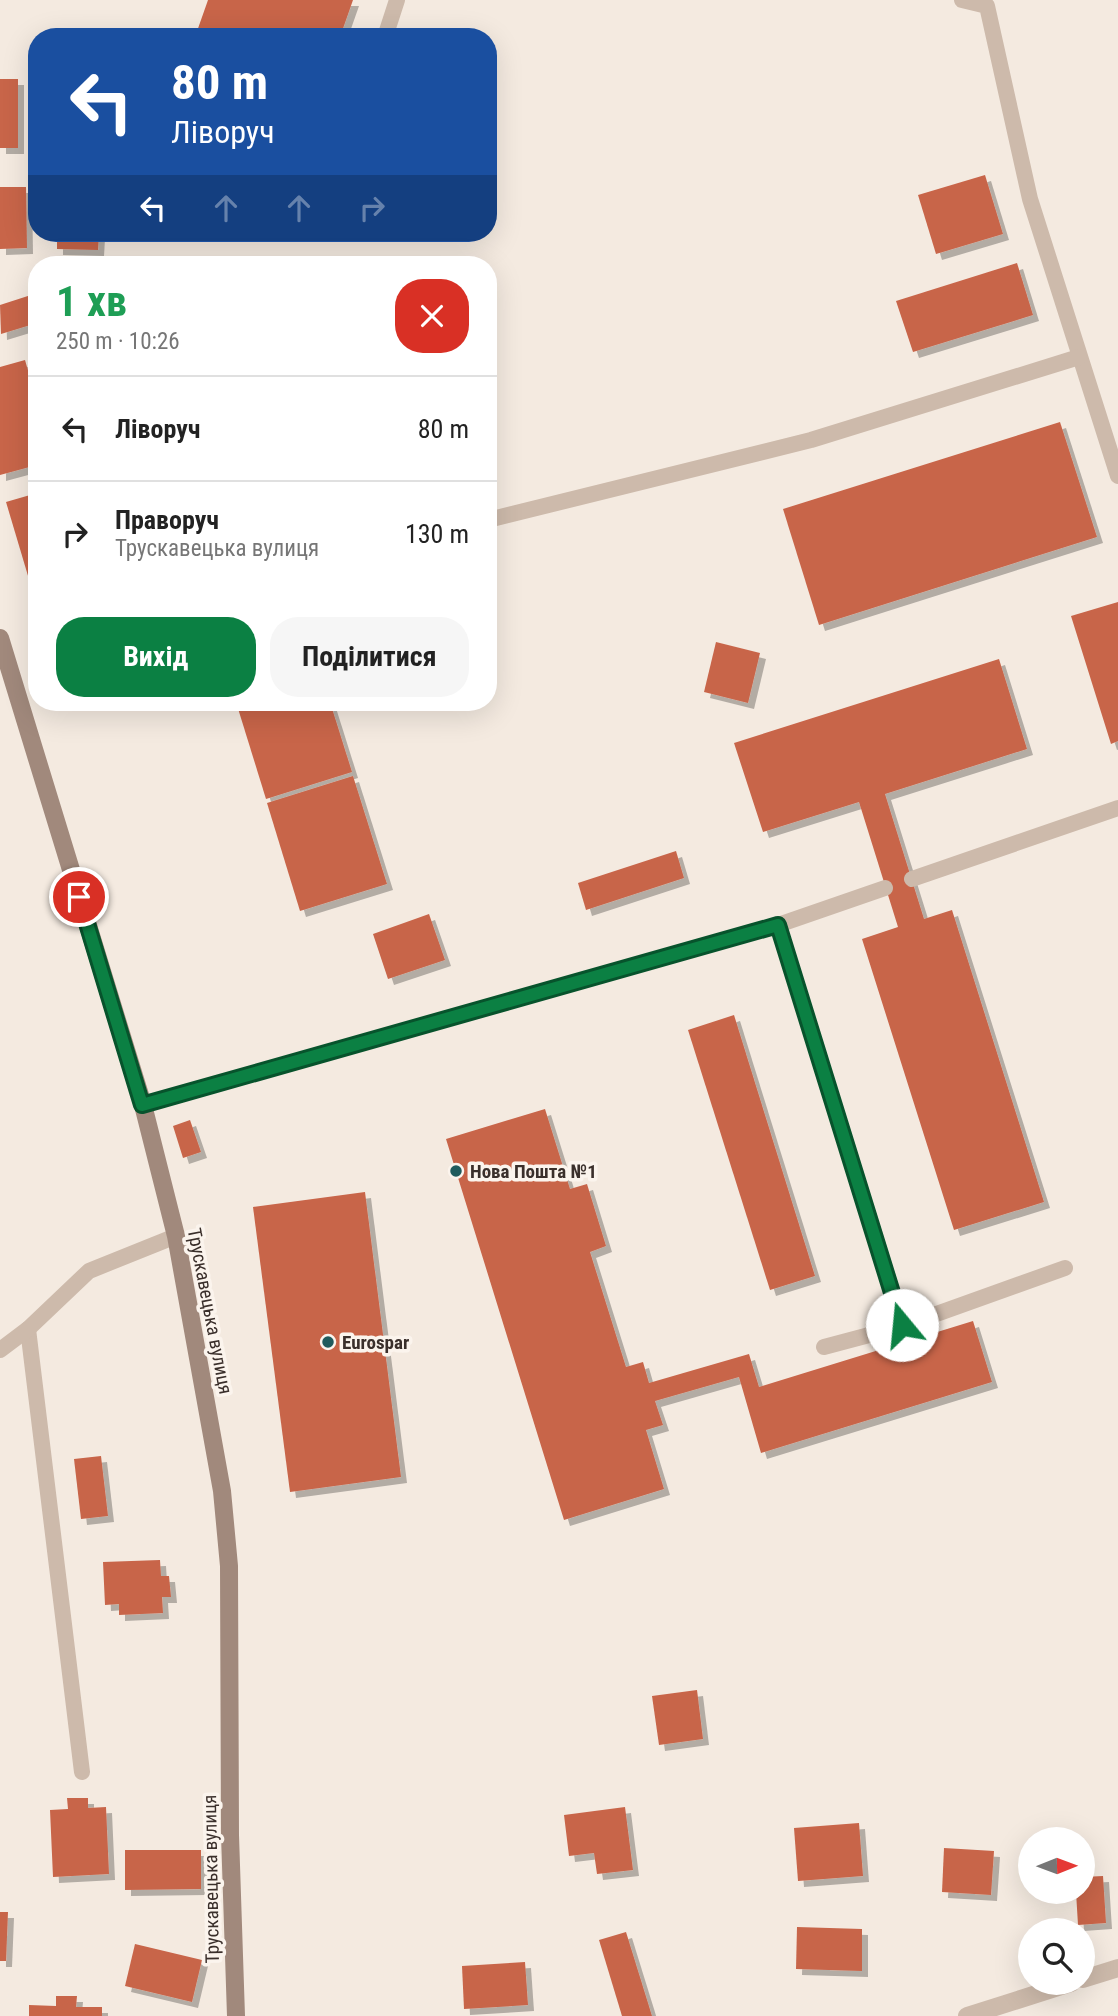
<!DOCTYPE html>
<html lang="uk">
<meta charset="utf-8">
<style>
body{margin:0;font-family:"Roboto Condensed",sans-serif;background:#f6f6f6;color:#222;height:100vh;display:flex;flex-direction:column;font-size:26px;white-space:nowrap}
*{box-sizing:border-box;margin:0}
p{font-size:23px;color:#767676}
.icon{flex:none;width:38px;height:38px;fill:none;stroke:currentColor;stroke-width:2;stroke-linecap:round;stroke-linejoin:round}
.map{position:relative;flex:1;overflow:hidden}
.sheet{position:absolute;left:28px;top:256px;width:469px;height:455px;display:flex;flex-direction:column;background:#fff;border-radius:28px;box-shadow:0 7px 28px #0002}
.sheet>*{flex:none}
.banner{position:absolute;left:28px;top:28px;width:469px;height:214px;border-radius:28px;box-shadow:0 7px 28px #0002;background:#1a4fa0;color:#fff;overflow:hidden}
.needle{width:46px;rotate:89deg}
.buttons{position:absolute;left:1018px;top:1827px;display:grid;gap:14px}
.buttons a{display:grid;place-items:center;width:77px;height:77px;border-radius:50%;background:#fff;box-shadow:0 7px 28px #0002;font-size:35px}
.pin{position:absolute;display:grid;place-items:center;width:60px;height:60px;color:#fff;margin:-30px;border:4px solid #fff;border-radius:50%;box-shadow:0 2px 7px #0007}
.me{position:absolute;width:77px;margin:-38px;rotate:343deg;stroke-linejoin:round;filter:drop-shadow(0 0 5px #0008)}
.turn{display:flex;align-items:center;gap:24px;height:147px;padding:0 28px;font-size:32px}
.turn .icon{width:91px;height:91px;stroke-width:2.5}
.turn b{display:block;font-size:49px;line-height:60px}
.lanes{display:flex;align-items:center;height:66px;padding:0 28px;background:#0003;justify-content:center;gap:35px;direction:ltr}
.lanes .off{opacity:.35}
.round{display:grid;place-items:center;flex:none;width:74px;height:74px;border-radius:28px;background:#f6f6f6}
.head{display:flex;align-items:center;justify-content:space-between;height:119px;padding:0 28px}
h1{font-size:42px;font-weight:700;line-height:52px;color:#1e9e55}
.button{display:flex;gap:14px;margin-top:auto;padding:14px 28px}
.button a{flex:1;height:80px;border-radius:28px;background:#0b8043;color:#fff;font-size:28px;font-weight:700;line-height:80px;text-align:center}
.button a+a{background:#f6f6f6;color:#222}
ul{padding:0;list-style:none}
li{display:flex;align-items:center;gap:21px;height:105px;padding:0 28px;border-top:2px solid #e0e0e0}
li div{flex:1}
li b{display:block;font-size:26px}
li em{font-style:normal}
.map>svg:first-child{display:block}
.building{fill:#c8654a;filter:url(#shadow)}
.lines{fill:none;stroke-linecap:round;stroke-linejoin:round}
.lane{stroke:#cdbaab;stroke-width:16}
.street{stroke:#cdbaab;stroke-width:18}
.secondary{stroke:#a1897c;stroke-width:18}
.route-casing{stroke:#07532c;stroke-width:18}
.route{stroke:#0b8043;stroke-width:12}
.poi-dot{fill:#1f5b5d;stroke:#fbf4ed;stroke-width:2.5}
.labels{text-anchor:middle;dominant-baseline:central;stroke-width:7;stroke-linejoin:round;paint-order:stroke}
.poi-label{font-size:19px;font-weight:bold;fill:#3a2f2b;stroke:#fbf4ed;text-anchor:start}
.street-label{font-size:19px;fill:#3a2f2b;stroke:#fbf4ed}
</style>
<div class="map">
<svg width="1118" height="2016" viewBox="0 0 1118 2016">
<defs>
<filter id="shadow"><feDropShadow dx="6" dy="6" stdDeviation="0" flood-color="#0004"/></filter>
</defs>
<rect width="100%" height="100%" fill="#f4eae0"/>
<g class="building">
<path d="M 208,0 L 353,0 L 340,37 L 195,37 Z"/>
<rect x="0" y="79" width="18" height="69"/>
<path d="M 985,175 L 1003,234 L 936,254 L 918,195 Z"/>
<path d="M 0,187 L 26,187 L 27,248 L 0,249 Z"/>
<path d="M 57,233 L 99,233 L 98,250 L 57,249 Z"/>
<path d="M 1017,263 L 1033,315 L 913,352 L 896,301 Z"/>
<path d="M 31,295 L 37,313 L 37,323 L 1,334 L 0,305 Z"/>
<path d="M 25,360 L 37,402 L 37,465 L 0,475 L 0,367 Z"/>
<path d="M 1060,422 L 1097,537 L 819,625 L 783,509 Z"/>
<path d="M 37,493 L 37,595 L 34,596 L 6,502 Z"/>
<path d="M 1118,602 L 1118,741 L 1111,744 L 1071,616 Z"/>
<path d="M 716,642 L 760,653 L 748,703 L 704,692 Z"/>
<path d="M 999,659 L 1027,749 L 885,794 L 924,919 L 952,910 L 1044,1202 L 954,1230 L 862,939 L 898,927 L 859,802 L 763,832 L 734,743 Z"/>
<path d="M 236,702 L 330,702 L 352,772 L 266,799 Z"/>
<path d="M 353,776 L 387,884 L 300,911 L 267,803 Z"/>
<path d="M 676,851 L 684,878 L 586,910 L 578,883 Z"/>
<path d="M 429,914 L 445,960 L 388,979 L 373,934 Z"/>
<path d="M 734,1015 L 815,1276 L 770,1290 L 688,1030 Z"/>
<path d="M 545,1109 L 570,1189 L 587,1184 L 606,1246 L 590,1252 L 626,1367 L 643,1362 L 649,1383 L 749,1354 L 759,1387 L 973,1321 L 992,1382 L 761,1453 L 739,1377 L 655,1401 L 663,1425 L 646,1430 L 664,1489 L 564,1520 L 446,1139 Z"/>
<path d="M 190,1120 L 201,1152 L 183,1158 L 173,1126 Z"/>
<path d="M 365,1192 L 401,1477 L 290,1492 L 253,1207 Z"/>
<path d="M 101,1456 L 108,1516 L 81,1519 L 74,1459 Z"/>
<path d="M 160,1560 L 161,1576 L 169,1576 L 171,1597 L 162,1597 L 163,1613 L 119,1615 L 119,1604 L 105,1605 L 103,1562 Z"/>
<path d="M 697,1690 L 703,1739 L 659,1745 L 652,1696 Z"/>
<path d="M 67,1798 L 88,1798 L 88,1808 L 106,1807 L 109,1874 L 53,1877 L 50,1810 L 68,1809 Z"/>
<path d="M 625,1807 L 633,1870 L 597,1874 L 594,1853 L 569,1856 L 564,1815 Z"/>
<path d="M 859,1823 L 863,1876 L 798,1881 L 794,1828 Z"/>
<path d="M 944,1848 L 994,1851 L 991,1895 L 942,1892 Z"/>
<path d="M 125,1850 L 201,1850 L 201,1889 L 125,1890 Z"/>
<path d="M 1103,1876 L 1106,1923 L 1078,1925 L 1076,1892 L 1083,1892 L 1083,1877 Z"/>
<path d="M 0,1912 L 8,1912 L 6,1961 L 0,1961 Z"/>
<path d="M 797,1927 L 862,1929 L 862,1971 L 796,1969 Z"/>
<path d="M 626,1932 L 652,2016 L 622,2016 L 599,1940 Z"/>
<path d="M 135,1944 L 202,1960 L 192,2002 L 125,1986 Z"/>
<path d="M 525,1962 L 528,2005 L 464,2009 L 462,1966 Z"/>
<path d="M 56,1996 L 77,1996 L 76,2007 L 102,2007 L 102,2016 L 29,2016 L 29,2005 L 56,2006 Z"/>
</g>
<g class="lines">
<g class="lane">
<path d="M 962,0 L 987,6 L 1030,199 L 1118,476"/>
<path d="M 385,37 L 397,0"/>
<path d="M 488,520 L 811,440 L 1079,357"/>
<path d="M 912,879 L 1118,808"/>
<path d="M 778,925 L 903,1326"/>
<path d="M 143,1105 L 778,925 L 885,888"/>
<path d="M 28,1329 L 82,1772"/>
<path d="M 824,1347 L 903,1326 L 1065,1268"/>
<path d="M 0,1350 L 28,1329 L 89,1271 L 176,1236"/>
</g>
<g class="street">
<path d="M 1083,1979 L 1118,1968"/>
<path d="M 967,2016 L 1071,1983"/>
</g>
<path class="secondary" d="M 0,638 L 143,1105 L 176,1236 L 222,1491 L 229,1566 L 230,1835 L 236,2016"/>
</g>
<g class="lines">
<defs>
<path id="route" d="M 79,897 L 142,1105 L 778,925 L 902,1325"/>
</defs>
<use href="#route" class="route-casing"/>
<use href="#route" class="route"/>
</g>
<g class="poi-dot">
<circle cx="456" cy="1171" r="7"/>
<circle cx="328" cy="1342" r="7"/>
</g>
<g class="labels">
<g class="poi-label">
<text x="470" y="1171">Нова Пошта №1</text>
<text x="342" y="1342">Eurospar</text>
</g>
<g class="street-label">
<text transform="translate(210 1311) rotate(79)">Трускавецька вулиця</text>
<text transform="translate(211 1879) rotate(-91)">Трускавецька вулиця</text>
</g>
</g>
</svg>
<div class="buttons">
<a><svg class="needle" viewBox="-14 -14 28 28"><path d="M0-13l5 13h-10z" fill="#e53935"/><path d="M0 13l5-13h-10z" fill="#767676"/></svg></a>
<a><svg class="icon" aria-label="search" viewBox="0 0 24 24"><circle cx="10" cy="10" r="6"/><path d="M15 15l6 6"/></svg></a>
</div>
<div class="pin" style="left:79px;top:897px;background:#d93025"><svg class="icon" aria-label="arrive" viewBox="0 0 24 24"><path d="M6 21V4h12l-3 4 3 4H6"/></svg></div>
<svg class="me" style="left:902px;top:1325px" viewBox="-20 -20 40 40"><circle r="19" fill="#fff"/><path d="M0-13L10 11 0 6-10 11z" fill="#0b8043"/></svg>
<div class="banner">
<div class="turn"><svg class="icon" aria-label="left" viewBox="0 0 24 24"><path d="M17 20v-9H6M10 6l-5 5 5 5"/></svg><div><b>80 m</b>Ліворуч</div></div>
<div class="lanes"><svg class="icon" aria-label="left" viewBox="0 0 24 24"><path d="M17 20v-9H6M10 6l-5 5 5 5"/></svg><svg class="icon off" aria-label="ahead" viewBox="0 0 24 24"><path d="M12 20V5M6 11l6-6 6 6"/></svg><svg class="icon off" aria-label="ahead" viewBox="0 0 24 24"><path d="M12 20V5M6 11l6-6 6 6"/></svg><svg class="icon off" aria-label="right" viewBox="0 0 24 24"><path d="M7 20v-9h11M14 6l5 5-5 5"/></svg></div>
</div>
<section class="sheet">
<div class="head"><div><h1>1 хв</h1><p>250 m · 10:26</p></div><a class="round" style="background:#d93025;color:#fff"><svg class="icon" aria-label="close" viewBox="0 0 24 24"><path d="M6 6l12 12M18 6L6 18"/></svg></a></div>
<ul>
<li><svg class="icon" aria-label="left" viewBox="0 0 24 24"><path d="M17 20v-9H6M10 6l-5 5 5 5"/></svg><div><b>Ліворуч</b></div><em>80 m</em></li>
<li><svg class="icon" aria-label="right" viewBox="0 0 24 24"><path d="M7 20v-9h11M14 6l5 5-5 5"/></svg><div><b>Праворуч</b><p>Трускавецька вулиця</p></div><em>130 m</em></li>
</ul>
<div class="button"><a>Вихід</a><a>Поділитися</a></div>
</section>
</div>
